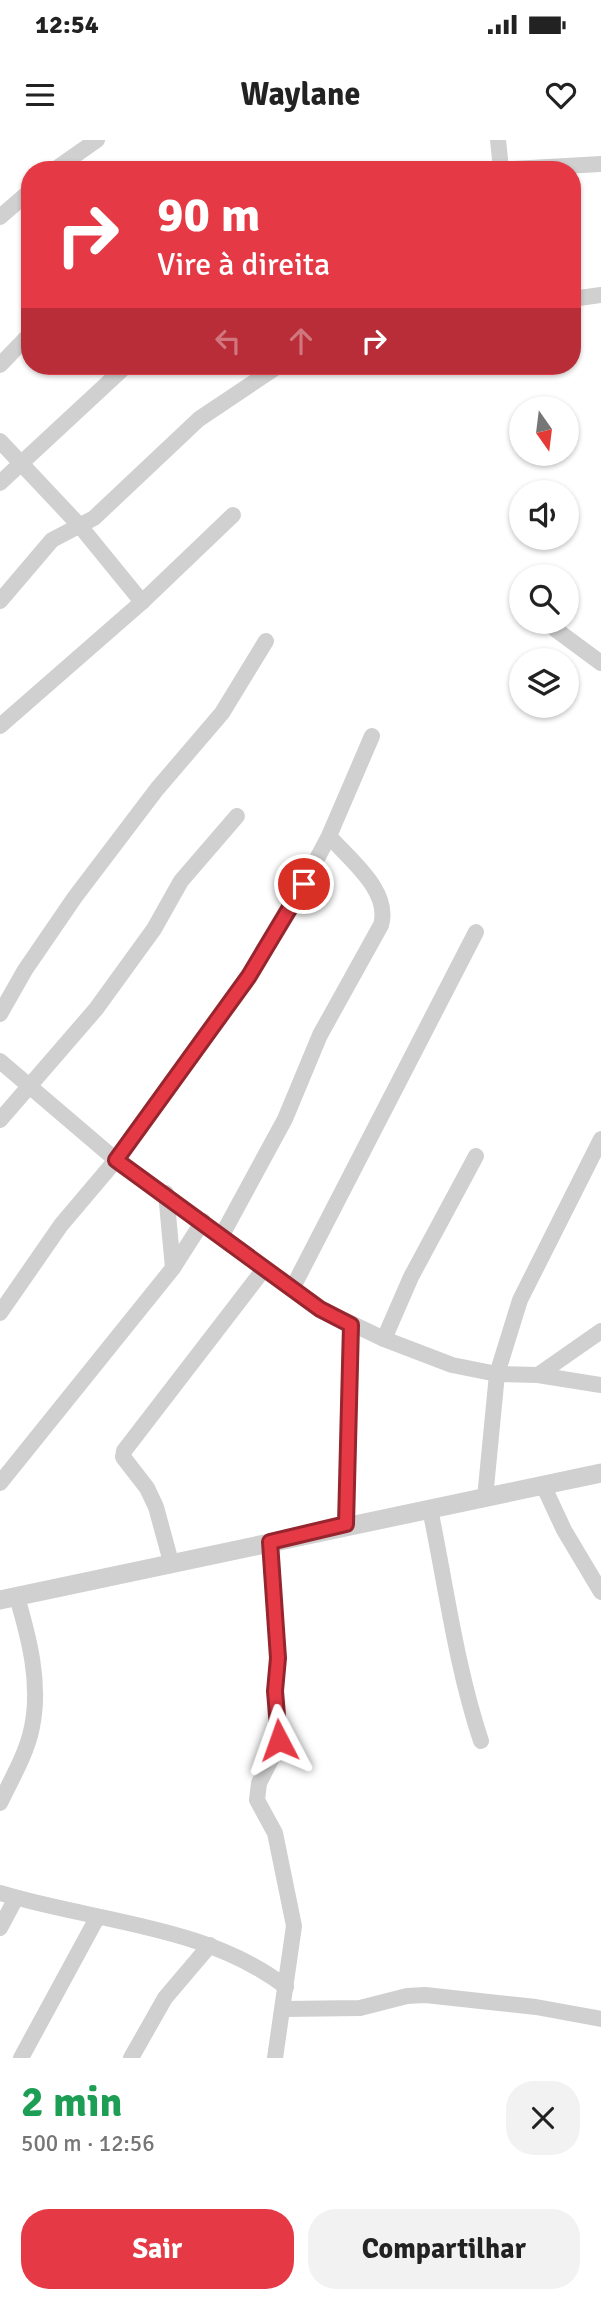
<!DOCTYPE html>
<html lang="pt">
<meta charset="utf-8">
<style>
body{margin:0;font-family:Signika,sans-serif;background:#f2f2f2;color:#222;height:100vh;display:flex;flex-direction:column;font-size:26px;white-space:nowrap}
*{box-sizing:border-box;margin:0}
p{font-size:23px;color:#767676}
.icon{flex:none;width:38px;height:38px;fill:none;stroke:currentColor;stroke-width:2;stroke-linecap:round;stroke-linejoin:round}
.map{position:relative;height:1918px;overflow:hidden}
.drawer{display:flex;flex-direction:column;background:#fff;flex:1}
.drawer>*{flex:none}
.top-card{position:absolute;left:21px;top:21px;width:560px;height:214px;border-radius:28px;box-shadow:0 2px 5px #0004;background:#e63946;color:#fff;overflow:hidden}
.needle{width:46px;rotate:166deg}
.controls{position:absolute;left:509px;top:256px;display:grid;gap:14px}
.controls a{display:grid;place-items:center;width:70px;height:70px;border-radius:50%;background:#fff;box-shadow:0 2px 5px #0004;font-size:35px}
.pin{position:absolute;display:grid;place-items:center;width:60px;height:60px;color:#fff;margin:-30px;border:4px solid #fff;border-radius:50%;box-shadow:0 2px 7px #0007}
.me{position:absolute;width:77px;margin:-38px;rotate:356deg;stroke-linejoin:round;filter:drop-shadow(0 0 5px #0008)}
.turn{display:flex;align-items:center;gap:24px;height:147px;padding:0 21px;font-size:32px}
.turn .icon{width:91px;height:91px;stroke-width:2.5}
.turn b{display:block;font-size:49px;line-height:60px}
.lanes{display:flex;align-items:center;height:66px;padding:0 21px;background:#0003;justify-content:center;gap:35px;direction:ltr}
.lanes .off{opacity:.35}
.round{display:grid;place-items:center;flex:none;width:74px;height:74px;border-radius:28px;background:#f2f2f2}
.overview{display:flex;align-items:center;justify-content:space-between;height:119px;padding:0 21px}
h1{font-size:42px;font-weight:700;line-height:52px;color:#1e9e55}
.primary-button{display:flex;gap:14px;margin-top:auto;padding:14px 21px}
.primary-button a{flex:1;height:80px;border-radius:28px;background:#e63946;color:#fff;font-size:28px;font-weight:700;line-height:80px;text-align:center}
.primary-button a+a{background:#f2f2f2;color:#222}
.status{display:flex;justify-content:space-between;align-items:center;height:49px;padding:0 35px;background:#fff;direction:ltr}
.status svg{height:19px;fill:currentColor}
header{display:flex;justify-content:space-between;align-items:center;height:91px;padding:0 21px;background:#fff;font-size:32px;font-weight:700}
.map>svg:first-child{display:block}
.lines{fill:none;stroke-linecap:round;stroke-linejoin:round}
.minor{stroke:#d0d0d0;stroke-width:16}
.tertiary{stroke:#d0d0d0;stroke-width:19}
.route-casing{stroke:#96252e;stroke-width:18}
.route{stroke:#e63946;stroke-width:12}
</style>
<div class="status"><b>12:54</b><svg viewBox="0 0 49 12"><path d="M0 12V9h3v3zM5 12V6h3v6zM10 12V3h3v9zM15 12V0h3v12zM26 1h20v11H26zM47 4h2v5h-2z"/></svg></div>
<header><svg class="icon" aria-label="menu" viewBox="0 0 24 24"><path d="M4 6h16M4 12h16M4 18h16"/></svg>Waylane<svg class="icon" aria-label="heart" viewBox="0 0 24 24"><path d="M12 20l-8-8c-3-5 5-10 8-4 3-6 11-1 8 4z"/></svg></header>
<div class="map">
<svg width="601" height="1918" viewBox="0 0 601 1918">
<rect width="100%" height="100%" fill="#fff"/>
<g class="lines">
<g class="minor">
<path d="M 498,0 L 501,29"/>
<path d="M 54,30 L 97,0"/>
<path d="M 496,30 L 601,24"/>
<path d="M 0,77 L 30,51"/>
<path d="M 572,159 L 601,155"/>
<path d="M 0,225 L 30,194"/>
<path d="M 0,301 L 80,386 L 142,462"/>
<path d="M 0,343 L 126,226"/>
<path d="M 0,461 L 52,400 L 94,378 L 199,279 L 278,226"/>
<path d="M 555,489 L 601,523"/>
<path d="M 0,586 L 142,462 L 233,375"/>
<path d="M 0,874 L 25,830 L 75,757 L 157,649 L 222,573 L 266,501"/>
<path d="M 0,921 L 116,1020 L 321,1169 L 384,1199 L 452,1225 L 497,1234 L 538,1235 L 601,1245"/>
<path d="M 0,980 L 96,869 L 154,789 L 181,741 L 237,676"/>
<path d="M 166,1053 L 173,1128"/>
<path d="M 222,1095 L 285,979 L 320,895 L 381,785 C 391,751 350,720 329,696"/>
<path d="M 292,1149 L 476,792"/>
<path d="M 0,1173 L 61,1085 L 116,1020 L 249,836 L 291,768 L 329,696 L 372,596"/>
<path d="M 384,1199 L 411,1137 L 476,1016"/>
<path d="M 538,1235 L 601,1191"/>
<path d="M 0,1343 L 173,1128 L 203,1081"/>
<path d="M 544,1347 L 564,1390 L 601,1452"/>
<path d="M 485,1358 L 497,1234 L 520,1160 L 601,999"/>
<path d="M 430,1369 C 446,1446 456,1526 481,1601"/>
<path d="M 346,1384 L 351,1185"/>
<path d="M 270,1403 L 278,1518 L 275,1551 L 279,1589 L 277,1608 L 259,1643 L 257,1660 L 275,1693 L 294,1786 L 275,1918"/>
<path d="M 171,1422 L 156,1367 L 147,1348 L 123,1317 L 124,1311 L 264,1129"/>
<path d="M 0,1663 C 12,1638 27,1613 32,1587 C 41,1543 29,1498 17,1457"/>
<path d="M 0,1753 C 95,1782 206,1785 286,1847"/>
<path d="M 0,1788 L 16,1758"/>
<path d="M 284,1869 L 360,1868 L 407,1856 L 425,1855 L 536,1867 L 601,1879"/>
<path d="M 21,1918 L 97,1778"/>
<path d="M 131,1918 L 165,1858 L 210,1805"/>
</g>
<path class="tertiary" d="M 0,1460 L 601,1333"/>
</g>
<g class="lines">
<defs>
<path id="route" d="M 279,1600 L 275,1551 L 278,1518 L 270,1402 L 346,1384 L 351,1185 L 320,1169 L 116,1020 L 249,836 L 304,744"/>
</defs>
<use href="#route" class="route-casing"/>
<use href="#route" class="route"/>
</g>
</svg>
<div class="controls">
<a><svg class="needle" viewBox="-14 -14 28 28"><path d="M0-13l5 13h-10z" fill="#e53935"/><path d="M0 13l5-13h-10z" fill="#767676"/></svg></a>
<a><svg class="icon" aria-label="sound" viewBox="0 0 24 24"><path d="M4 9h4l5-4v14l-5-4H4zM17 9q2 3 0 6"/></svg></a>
<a><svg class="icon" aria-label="search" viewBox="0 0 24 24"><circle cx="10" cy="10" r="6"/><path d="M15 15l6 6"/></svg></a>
<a><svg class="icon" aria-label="layers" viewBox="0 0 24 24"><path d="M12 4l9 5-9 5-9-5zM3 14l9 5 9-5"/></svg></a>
</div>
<div class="pin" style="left:304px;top:744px;background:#d93025"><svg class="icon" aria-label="arrive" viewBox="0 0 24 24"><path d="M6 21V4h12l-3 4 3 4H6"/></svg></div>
<svg class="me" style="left:279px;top:1600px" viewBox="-20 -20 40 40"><path d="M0-17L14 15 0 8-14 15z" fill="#e63946" stroke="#fff" stroke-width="4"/></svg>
<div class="top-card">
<div class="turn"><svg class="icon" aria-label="right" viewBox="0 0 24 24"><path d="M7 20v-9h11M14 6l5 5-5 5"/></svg><div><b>90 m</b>Vire à direita</div></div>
<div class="lanes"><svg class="icon off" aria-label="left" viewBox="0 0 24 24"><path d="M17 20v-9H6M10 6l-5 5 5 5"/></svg><svg class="icon off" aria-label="ahead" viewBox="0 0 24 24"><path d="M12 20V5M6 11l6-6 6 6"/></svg><svg class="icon" aria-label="right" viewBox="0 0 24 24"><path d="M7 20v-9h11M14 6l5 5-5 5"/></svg></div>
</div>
</div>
<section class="drawer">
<div class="overview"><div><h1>2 min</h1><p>500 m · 12:56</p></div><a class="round"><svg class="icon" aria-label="close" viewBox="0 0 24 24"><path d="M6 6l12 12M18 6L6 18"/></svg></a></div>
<div class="primary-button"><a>Sair</a><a>Compartilhar</a></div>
</section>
